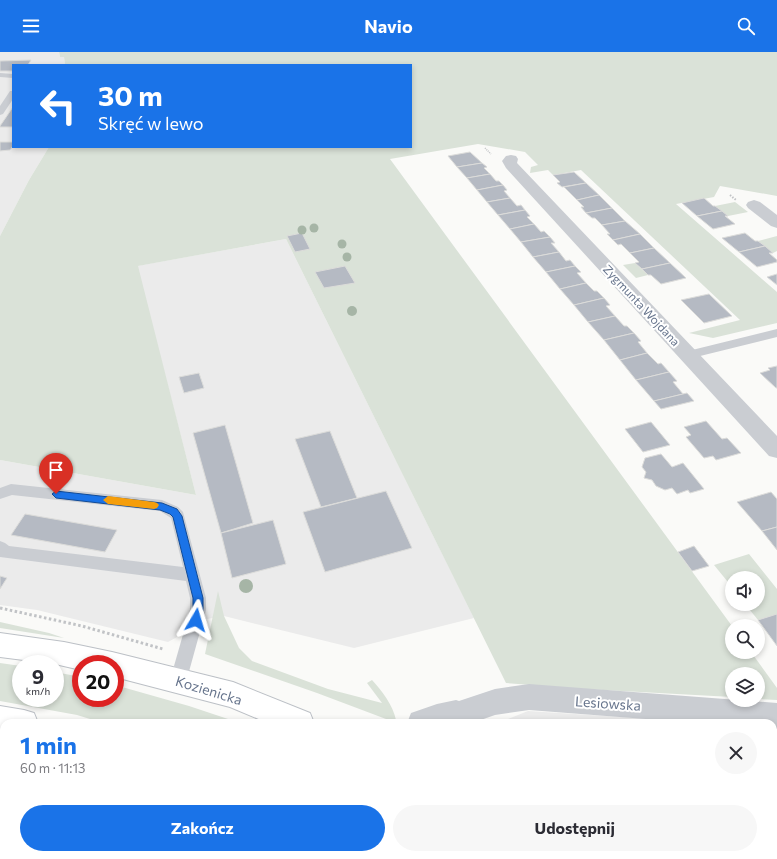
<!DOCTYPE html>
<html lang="pl">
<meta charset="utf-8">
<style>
body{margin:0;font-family:Commissioner,sans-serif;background:#f7f7f7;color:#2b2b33;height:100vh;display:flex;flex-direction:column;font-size:15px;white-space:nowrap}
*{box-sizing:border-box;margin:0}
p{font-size:13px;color:#7c7c81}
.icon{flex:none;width:22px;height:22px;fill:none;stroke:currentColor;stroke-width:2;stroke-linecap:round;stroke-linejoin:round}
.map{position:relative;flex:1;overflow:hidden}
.details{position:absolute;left:0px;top:667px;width:777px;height:140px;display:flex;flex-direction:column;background:#fff;border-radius:12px 12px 0 0;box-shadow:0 2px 6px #0003}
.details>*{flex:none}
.banner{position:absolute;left:12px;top:12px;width:400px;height:84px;border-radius:0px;box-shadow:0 2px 6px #0003;background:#1a73e8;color:#fff;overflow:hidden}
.fabs{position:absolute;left:725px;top:519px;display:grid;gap:8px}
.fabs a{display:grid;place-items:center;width:40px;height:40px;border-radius:50%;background:#fff;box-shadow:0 2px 6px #0003;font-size:20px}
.speed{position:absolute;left:12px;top:603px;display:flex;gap:8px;font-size:20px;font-weight:700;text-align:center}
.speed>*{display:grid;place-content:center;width:52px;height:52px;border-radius:50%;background:#fff;box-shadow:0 2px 6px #0003;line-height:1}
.speed small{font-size:10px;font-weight:400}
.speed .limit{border:6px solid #d22;background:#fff;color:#111}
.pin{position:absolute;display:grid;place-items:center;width:34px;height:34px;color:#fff;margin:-41px -17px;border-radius:50% 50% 50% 0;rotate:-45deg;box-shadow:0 0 4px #0007}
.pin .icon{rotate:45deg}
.me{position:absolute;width:44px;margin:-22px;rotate:7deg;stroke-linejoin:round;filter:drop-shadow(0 0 3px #0008)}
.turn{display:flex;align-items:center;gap:14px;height:84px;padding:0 20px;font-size:18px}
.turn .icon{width:52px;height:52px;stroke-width:2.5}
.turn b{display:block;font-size:28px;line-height:34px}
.round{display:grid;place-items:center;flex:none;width:42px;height:42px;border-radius:21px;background:#f7f7f7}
.overview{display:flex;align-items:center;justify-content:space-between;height:68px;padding:0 20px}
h1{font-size:24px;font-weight:700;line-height:30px;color:#1a73e8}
.primary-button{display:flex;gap:8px;margin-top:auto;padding:8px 20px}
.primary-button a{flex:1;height:46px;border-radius:24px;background:#1a73e8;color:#fff;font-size:16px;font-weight:700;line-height:46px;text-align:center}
.primary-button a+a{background:#f7f7f7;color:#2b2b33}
header{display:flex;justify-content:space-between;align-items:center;height:52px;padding:0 20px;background:#1a73e8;color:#fff;font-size:18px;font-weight:700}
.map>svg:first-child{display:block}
.built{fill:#ebebeb}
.green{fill:#dae2d8}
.building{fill:#b5bac3;stroke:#dcdcda}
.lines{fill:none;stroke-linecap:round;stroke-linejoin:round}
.secondary-casing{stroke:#bcc0c6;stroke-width:2}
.path-far2{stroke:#c1c3c6;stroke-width:1.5;stroke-dasharray:1 1;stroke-linecap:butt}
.path-far1{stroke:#c1c3c6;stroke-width:2;stroke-dasharray:1.5 1.5;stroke-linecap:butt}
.path{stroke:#c1c3c6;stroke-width:3;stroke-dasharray:2.5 2.5;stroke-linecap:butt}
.lane{fill:#cacdd2;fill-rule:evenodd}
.street{fill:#cacdd2;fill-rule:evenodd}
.secondary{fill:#fff;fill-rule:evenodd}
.tree{fill:#a6b5a6}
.route{fill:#1a73e8;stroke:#114b97}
.slow{fill:#f59e0b}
.labels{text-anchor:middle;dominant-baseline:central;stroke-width:4;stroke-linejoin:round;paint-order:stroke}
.street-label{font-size:12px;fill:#66748c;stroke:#fff}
.near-street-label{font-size:14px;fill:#66748c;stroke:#fff}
</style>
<header><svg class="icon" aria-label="menu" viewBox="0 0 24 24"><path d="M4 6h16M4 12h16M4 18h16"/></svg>Navio<svg class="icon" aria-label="search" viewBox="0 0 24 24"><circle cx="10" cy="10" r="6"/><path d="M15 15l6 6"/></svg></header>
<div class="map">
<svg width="777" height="807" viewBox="0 0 777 807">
<rect width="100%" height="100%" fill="#fafaf8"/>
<g class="built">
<path d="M 0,0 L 59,0 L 60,5 L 64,5 L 65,13 L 13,13 L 13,95 L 49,95 L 29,128 L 0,184 Z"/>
<path d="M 286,187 L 474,566 L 354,596 L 224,564 L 184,571 L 177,585 L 168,590 L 37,558 L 0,553 L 0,408 L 196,443 L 137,214 Z"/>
<path d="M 528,659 L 669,668 L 668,671 L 498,671 Z"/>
</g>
<g class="green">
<path d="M 59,0 L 777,0 L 777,144 L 720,134 L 714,145 L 676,152 L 777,240 L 777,271 L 713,286 L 689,281 L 740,268 L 581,118 L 553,123 L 548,118 L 530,121 L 531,115 L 538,113 L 525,100 L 478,92 L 390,107 L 732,574 L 732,600 L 751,600 L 777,636 L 777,648 L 758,647 L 758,622 L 732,622 L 732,645 L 585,637 L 506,631 L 286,187 L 138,214 L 196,443 L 0,408 L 0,184 L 29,128 L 49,95 L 411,95 L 411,13 L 65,13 L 64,5 L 60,5 Z"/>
<path d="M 735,150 L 748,160 L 728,164 L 715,154 Z"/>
<path d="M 777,184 L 777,199 L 773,201 L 758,189 Z"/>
<path d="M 635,211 L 648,223 L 636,226 L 623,213 Z"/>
<path d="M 749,502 L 777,537 L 777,562 L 758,568 L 745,552 L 758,552 L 758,526 L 732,526 L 732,535 L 714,513 Z"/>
<path d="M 218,539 L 224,564 L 239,596 L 252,609 L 328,637 L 382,651 L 367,631 L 372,628 C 382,639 393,653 396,668 L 386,667 L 317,641 L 205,602 Z"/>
<path d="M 0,570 L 49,581 L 64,586 L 0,576 Z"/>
<path d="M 0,611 L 21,614 L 21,646 L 55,646 L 55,620 L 81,625 L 81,646 L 115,646 L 115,633 L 189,654 L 240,671 L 103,671 L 77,663 L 0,649 Z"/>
<path d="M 773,680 L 777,680 L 777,807 L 673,807 L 666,803 L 773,803 Z"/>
<path d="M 431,803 L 531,803 L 539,807 L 439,807 Z"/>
</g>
<g class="building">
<path d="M 31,8 L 28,13 L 13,13 L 13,19 L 0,19 L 0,9 Z"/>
<path d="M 13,55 L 13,75 L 0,75 L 0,74 Z"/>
<path d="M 0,90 L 13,90 L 13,94 L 10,98 L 0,99 Z"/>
<path d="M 470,100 L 482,111 L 457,115 L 448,104 Z"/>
<path d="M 482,111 L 487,115 L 484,116 L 490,122 L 467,126 L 457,115 Z"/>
<path d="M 574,120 L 586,131 L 562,135 L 557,131 L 560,130 L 553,123 Z"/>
<path d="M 490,122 L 496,129 L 499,129 L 503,133 L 477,138 L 467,126 Z"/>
<path d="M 586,131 L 599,143 L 577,148 L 564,135 Z"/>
<path d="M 503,133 L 507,138 L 504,139 L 510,146 L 487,150 L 477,138 Z"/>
<path d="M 599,143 L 612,156 L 586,161 L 581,155 L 584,155 L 577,148 Z"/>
<path d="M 510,146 L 517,154 L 521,153 L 525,158 L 498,163 L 487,150 Z"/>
<path d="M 704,146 L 713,154 L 715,154 L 722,159 L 697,164 L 682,151 Z"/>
<path d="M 612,156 L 625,169 L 602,173 L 595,166 L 592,166 L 586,161 Z"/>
<path d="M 525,158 L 530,164 L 527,165 L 534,172 L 510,177 L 498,163 Z"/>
<path d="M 722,159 L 728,164 L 725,164 L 735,172 L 713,177 L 697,164 Z"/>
<path d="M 625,169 L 640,182 L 613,188 L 607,182 L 610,182 L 602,173 Z"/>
<path d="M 534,172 L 541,180 L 544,179 L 550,185 L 521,190 L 510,177 Z"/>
<path d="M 302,181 L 310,197 L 295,200 L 287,184 Z"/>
<path d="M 745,181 L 755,189 L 758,189 L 765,194 L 739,200 L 722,186 Z"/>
<path d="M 640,182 L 654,196 L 630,201 L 621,192 L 618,193 L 613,188 Z"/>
<path d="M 550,185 L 555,191 L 551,191 L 559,200 L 533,205 L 521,190 Z"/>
<path d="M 765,194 L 773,201 L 769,201 L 777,208 L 777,210 L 757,215 L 739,200 Z"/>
<path d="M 654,196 L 670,211 L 642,217 L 635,211 L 639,210 L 630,201 Z"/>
<path d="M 559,200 L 566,209 L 570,208 L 575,214 L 546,220 L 533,205 Z"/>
<path d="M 670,211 L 686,226 L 661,232 L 651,223 L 648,223 L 642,217 Z"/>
<path d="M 345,214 L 355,231 L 324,236 L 315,220 Z"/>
<path d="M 575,214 L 581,220 L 577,221 L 586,231 L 560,237 L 546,220 Z"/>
<path d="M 777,222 L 777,233 L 767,225 Z"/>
<path d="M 586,231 L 594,239 L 597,239 L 604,246 L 574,253 L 560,237 Z"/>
<path d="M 709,242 L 732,264 L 704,271 L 681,248 Z"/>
<path d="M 604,246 L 610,253 L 606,254 L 615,264 L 588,270 L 574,253 Z"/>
<path d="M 615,264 L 624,274 L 627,274 L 634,281 L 604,288 L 588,270 Z"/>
<path d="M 634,281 L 641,289 L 638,290 L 647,301 L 620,308 L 604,288 Z"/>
<path d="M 647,301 L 658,312 L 661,311 L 669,320 L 636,328 L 620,308 Z"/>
<path d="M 777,314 L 777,336 L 776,336 L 760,321 L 770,318 L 768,316 Z"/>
<path d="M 669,320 L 677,329 L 673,330 L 683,342 L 654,349 L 636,328 Z"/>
<path d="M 199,321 L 204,336 L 184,341 L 179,325 Z"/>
<path d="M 687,341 L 694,349 L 661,357 L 654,349 Z"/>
<path d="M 706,369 L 722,387 L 727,386 L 741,401 L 716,408 L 713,404 L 704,406 L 686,385 L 691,383 L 684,375 Z"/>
<path d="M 651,370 L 670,393 L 643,400 L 625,377 Z"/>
<path d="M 225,373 L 253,471 L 221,481 L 193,381 Z"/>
<path d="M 330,379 L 357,446 L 321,455 L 295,387 Z"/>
<path d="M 661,402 L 672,415 L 683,411 L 704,437 L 690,441 L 688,438 L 677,442 L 672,436 L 665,438 L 656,434 L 652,428 L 644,426 L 646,420 L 642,415 L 645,406 Z"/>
<path d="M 386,439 L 412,496 L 325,520 L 303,460 Z"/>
<path d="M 771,440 L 777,447 L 777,475 L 762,479 L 737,450 Z"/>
<path d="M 25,462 L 117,478 L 105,500 L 11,483 Z"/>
<path d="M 273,468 L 286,512 L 232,526 L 221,481 Z"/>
<path d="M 777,475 L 777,498 L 762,479 Z"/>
<path d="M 694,494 L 709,514 L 692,519 L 678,500 Z"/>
<path d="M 0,524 L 7,526 L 0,537 Z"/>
<path d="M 777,562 L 777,594 L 758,568 Z"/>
</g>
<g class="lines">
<defs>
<g id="secondary">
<path d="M 0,581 L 64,590 L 112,600 L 233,630 L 310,661 L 314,671 L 268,671 L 230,655 L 115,625 L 115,612 L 81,612 L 81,618 L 55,612 L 0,605 Z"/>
<path d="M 0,654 L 24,658 L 34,661 L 38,671 L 4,671 L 4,681 L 0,680 Z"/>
<path d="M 372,803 L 409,803 L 411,807 L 374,807 Z"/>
<path d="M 563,803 L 601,803 L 603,807 L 565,807 Z"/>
</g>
</defs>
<use href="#secondary" class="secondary-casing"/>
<path class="path-far2" d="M 485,96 L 491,102"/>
<path class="path-far1" d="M 730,143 L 736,148"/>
<path class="path" d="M 0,556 L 82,574 L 163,597"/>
<g class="lane">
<path d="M 0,21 L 13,22 L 13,26 L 0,25 Z"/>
<path d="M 10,39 L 13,39 L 13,47 L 3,62 L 0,63 L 0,54 Z"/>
<path d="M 777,277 L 777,285 L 688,307 L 684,306 L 682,303 L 684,300 Z"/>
<path d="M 11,432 L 162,448 L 178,455 L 183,460 L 206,546 L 206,558 L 185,634 L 179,636 L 173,634 L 170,628 L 190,558 L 190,546 L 186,529 L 0,505 L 0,489 L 5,491 L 9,494 L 183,515 L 171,466 L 160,459 L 12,443 L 0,447 L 0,436 Z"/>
</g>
<g class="street">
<path d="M 511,103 L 516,104 L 518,107 L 517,111 L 777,384 L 777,406 L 769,404 L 506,116 L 502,109 L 506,104 Z"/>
<path d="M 754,148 L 760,150 L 777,163 L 777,176 L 771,174 L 748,156 L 746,153 L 748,150 Z"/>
<path d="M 529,632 L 777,651 L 777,677 L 773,677 L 773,671 L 697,671 L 529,658 L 495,663 L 472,671 L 407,671 L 411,661 L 437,652 L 456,648 L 459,649 L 495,637 Z"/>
<path d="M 4,740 L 4,772 L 3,772 L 0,771 L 0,741 Z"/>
</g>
<use href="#secondary" class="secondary"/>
</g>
<g class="tree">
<circle cx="314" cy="176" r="4.5"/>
<circle cx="302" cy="178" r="4.5"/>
<circle cx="342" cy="192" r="4.5"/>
<circle cx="347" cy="205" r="4.5"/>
<circle cx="352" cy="259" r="5"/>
<circle cx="246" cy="534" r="7"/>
</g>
<path class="route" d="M 56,439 L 162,451 L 177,457 L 182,464 L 203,546 L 203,558 L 199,571 L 196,572 L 192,571 L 190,568 L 193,558 L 193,546 L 173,465 L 170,462 L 160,458 L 56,446 L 52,442 Z"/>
<path class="slow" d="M 108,444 L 154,450 L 157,451 L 159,453 L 157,456 L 154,457 L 108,452 L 103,448 Z"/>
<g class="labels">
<g class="street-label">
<text transform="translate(642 253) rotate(47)">Zygmunta Wojdana</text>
</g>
<g class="near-street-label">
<text transform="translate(209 638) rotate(17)">Kozienicka</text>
<text transform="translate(608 651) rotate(4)">Lesiowska</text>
</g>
</g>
</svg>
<div class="fabs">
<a><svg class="icon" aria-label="sound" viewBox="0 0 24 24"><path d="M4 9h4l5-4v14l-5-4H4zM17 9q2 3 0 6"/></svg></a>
<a><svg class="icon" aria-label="search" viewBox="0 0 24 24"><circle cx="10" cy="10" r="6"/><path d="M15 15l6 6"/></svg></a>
<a><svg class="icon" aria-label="layers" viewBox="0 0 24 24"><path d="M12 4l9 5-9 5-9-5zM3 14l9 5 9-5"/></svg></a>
</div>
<div class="speed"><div>9<small>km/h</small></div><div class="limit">20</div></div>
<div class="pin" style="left:56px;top:442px;background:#d93025"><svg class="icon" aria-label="arrive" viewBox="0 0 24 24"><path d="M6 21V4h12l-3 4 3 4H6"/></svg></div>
<svg class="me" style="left:196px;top:568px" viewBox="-20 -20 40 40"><path d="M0-17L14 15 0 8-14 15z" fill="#1a73e8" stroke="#fff" stroke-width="4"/></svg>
<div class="banner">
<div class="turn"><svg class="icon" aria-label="left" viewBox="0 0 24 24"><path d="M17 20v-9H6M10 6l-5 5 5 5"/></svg><div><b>30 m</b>Skręć w lewo</div></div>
</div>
<section class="details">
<div class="overview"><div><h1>1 min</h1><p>60 m · 11:13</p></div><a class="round"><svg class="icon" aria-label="close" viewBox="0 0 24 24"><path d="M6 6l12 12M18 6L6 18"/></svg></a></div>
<div class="primary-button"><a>Zakończ</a><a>Udostępnij</a></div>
</section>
</div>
